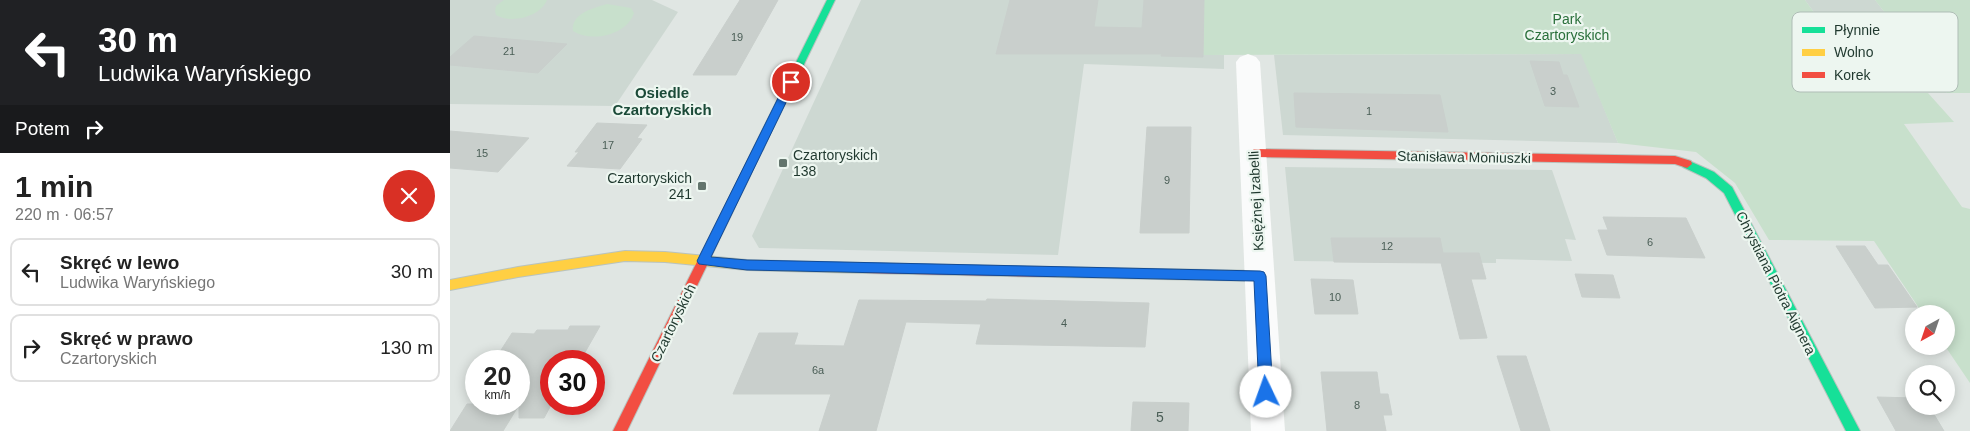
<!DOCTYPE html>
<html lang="pl">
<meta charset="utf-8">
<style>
body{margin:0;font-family:Arial,sans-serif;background:#f6f6f6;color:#222;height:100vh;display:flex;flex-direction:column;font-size:19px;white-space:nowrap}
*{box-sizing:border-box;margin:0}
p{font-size:16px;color:#767676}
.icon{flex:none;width:28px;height:28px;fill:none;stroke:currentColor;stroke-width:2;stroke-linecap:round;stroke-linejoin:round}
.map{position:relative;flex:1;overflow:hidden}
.side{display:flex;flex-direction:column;background:#fff;width:450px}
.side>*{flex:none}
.top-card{background:#202124;color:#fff;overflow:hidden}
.needle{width:32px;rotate:220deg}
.fabs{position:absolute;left:1455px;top:305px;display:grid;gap:10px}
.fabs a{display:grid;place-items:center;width:50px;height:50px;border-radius:50%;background:#fff;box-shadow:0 2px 12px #0003;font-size:25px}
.speed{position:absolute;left:15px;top:350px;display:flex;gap:10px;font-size:25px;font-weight:700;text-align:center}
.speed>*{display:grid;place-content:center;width:65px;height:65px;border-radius:50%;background:#fff;box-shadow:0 2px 12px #0003;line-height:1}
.speed small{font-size:12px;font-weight:400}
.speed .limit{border:8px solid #d22;background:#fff;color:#111}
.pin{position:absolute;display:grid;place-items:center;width:42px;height:42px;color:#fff;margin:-21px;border:2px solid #fff;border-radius:50%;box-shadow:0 1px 5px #0007}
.me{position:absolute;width:55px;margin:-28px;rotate:357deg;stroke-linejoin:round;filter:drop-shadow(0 0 4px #0008)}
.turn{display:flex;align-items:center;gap:18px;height:105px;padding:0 15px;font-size:22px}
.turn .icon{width:65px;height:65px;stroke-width:2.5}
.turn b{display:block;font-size:35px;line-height:42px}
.then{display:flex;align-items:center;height:48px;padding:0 15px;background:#0003;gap:10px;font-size:19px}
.round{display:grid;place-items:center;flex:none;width:52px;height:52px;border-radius:26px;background:#f6f6f6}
.summary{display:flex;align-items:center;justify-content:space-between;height:85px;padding:0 15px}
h1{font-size:30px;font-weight:700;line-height:38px}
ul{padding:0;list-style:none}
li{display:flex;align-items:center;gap:15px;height:68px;margin:0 10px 8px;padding:0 5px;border:2px solid #e0e0e0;border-radius:10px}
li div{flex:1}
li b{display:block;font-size:19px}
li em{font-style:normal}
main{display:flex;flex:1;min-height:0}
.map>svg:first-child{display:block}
.built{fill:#cdd8d2}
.green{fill:#c8e0cc}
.building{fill:#c9cfcc;stroke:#c9cfcc}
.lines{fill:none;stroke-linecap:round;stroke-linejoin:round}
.fast-casing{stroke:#b9c3be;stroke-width:2}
.slow-casing{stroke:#b9c3be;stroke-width:2}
.jam-casing{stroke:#b9c3be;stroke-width:2}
.street{fill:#fafbfb;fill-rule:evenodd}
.fast{fill:#16e098;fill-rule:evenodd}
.slow{fill:#ffcf43;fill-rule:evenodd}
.jam{fill:#f24e42;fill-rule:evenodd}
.route{fill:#1a73e8;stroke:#114b97}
.poi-dot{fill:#63756d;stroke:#edf6f0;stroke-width:2}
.labels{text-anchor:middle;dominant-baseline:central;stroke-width:4.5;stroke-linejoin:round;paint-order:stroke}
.number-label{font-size:11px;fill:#4a5e56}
.park-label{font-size:14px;fill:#296f3a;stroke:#edf6f0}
.poi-label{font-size:14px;fill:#1f382e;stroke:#edf6f0;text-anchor:start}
.street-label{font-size:14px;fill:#1f382e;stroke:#edf6f0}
.near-number-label{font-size:14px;fill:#4a5e56}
.neighbourhood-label{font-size:15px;font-weight:bold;fill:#1b4a38;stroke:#edf6f0}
.key{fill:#edf6f0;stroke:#afbdb6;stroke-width:1}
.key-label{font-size:14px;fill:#1f382e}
</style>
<main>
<section class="side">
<div class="top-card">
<div class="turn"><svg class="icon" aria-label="left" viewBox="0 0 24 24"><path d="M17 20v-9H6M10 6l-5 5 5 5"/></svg><div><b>30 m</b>Ludwika Waryńskiego</div></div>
<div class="then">Potem<svg class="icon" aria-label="right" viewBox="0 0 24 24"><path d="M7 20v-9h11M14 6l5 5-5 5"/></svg></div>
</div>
<div class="summary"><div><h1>1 min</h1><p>220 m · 06:57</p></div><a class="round" style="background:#d93025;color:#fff"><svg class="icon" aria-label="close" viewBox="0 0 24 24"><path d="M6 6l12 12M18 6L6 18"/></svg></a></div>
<ul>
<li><svg class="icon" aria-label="left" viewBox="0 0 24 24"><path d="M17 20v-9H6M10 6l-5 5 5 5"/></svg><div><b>Skręć w lewo</b><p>Ludwika Waryńskiego</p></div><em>30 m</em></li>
<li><svg class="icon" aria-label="right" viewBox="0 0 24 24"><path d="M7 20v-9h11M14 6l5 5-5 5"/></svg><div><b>Skręć w prawo</b><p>Czartoryskich</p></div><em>130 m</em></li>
</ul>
</section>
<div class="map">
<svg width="1520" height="431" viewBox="0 0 1520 431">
<rect width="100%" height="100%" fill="#e0e6e3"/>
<g class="built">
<path d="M 0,0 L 202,0 L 228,12 L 165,106 L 0,104 Z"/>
<path d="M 411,0 L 754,0 L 754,55 L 774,55 L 774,69 L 634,64 L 608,255 L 309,248 L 302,236 Z"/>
<path d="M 1355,0 L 1425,0 L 1497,93 L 1422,92 Z"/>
<path d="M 1132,54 L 1168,143 L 833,135 L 824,55 Z"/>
<path d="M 835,167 L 1102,170 L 1126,240 L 1115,239 L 1122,261 L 1046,259 L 1046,263 L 844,261 Z"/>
</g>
<g class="green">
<path d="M 54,0 L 97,0 C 90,17 61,24 46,15 L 45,11 L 46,6 Z"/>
<path d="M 754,0 L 1355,0 L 1422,92 L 1478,93 L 1504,122 L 1454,124 L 1512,207 L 1520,209 L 1520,383 L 1495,346 L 1496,314 L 1473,314 L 1424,241 L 1319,240 L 1285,183 L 1246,152 L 1168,143 L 1131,54 L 753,55 Z"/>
<path d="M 1425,0 L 1520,0 L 1520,93 L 1497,93 Z"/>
<path d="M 157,4 L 181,8 L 184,13 C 177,35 142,43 123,31 C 121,13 144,8 157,4 Z"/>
</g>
<g class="building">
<path d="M 290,0 L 328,0 L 286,75 L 243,75 Z"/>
<path d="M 560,0 L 648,0 L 644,27 L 692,28 L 694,0 L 754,0 L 753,57 L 711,56 L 712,54 L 546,54 Z"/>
<path d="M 24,36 L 117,44 L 88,73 L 0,65 L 0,57 Z"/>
<path d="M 1080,61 L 1109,62 L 1113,75 L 1117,75 L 1129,107 L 1095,106 Z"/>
<path d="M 844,93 L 990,95 L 998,132 L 846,127 Z"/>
<path d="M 147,123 L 197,125 L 187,138 L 192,139 L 170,169 L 117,166 L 129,152 L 125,152 Z"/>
<path d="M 697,127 L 741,127 L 739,233 L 690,233 Z"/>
<path d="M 0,131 L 79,138 L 48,172 L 0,168 Z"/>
<path d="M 1153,217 L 1236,218 L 1255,258 L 1157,255 L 1148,230 L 1158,230 Z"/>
<path d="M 881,238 L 990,238 L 993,253 L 1029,253 L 1036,279 L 1021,279 L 1037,338 L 1010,339 L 991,263 L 884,262 Z"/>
<path d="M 1386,246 L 1415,246 L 1428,265 L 1438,265 L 1467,307 L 1425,308 Z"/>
<path d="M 1125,274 L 1163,275 L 1170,298 L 1132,297 Z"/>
<path d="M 861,279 L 903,280 L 908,314 L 865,314 Z"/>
<path d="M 537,299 L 699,303 L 695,347 L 526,344 L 531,324 L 456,322 L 426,431 L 369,431 L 381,394 L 283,394 L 309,333 L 348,333 L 344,345 L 394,346 L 409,300 L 536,301 Z"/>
<path d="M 120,326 L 150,326 L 130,361 L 101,361 L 101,405 L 94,418 L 69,418 L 69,405 L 53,431 L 0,431 L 17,404 L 69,404 L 69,361 L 44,361 L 62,333 L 84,334 L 87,330 L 118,330 Z"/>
<path d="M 1047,356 L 1076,356 L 1100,431 L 1071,431 Z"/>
<path d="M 871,372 L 927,372 L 930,394 L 938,394 L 942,415 L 933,415 L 936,431 L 877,431 Z"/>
<path d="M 1427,397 L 1464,398 L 1464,406 L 1479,406 L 1494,431 L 1446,431 Z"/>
<path d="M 683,402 L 739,403 L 738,431 L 681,431 Z"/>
</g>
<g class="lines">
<defs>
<g id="fast">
<path d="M 377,0 L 385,0 L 314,147 L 313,150 L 305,150 L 304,147 Z"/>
<path d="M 1237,160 L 1264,172 L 1282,187 L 1410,431 L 1396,431 L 1274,193 L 1256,178 L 1233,167 L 1232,164 L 1233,161 Z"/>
</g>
<g id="slow">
<path d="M 175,251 L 215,252 L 297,260 L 416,263 L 420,265 L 422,268 L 420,271 L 416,273 L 297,270 L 215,262 L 175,261 L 68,277 L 0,290 L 0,280 L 68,267 Z"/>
<path d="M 605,267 L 810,271 L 814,273 L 816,276 L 814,279 L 810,281 L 605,277 L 601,275 L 599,272 L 601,269 Z"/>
</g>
<g id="jam">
<path d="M 309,143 L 314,147 L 177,431 L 163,431 L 304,147 Z"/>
<path d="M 804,149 L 1225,156 L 1241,161 L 1242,164 L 1237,168 L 1225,164 L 804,157 L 799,153 Z"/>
<path d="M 416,263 L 605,267 L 609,269 L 611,272 L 609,275 L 605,277 L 416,273 L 412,271 L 410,268 L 412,265 Z"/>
</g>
</defs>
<use href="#fast" class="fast-casing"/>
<use href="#slow" class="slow-casing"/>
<use href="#jam" class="jam-casing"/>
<path class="street" d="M 798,54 L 806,57 L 810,62 L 835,431 L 801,431 L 786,62 L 790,57 Z"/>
<use href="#fast" class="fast"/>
<use href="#slow" class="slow"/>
<use href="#jam" class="jam"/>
</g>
<path class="route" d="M 341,79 L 346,82 L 261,257 L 297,260 L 810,271 L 814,272 L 816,276 L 823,392 L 821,397 L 816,398 L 811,397 L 809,392 L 804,281 L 297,270 L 249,264 L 247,261 L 336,82 Z"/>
<g class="poi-dot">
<rect x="328" y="158" width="10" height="10" rx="2.5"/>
<rect x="247" y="181" width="10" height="10" rx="2.5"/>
</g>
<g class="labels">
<g class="number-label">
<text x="287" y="37">19</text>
<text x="59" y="51">21</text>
<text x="1103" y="91">3</text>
<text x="919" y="111">1</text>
<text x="158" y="145">17</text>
<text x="32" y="153">15</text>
<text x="717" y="180">9</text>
<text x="1200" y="242">6</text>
<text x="937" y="246">12</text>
<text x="885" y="297">10</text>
<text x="614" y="323">4</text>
<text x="368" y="370">6a</text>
<text x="907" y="405">8</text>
</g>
<g class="park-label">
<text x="1117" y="19">Park<tspan x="1117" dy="16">Czartoryskich</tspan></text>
</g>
<g class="poi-label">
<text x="343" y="155">Czartoryskich<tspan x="343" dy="16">138</tspan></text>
<text x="242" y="178" text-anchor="end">Czartoryskich<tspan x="242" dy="16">241</tspan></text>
</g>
<g class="street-label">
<text transform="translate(1014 157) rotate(1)">Stanisława Moniuszki</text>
<text transform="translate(806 201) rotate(-93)">Księżnej Izabelli</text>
<text transform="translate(1326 283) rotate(63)">Chrystiana Piotra Aignera</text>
<text transform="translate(223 323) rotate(-64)">Czartoryskich</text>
</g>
<g class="near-number-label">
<text x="710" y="417">5</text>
</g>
<g class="neighbourhood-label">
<text x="212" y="92">Osiedle<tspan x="212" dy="17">Czartoryskich</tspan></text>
</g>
</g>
<rect x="1342" y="12" width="166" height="80" rx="8" class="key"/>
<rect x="1352" y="27" width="23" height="6" fill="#16e098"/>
<rect x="1352" y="49" width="23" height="7" fill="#ffcf43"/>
<rect x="1352" y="72" width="23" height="6" fill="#f24e42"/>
<g class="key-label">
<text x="1384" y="35">Płynnie</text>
<text x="1384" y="57">Wolno</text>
<text x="1384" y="80">Korek</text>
</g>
</svg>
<div class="fabs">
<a><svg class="needle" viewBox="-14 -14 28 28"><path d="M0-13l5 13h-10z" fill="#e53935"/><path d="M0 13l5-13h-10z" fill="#767676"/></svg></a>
<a><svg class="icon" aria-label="search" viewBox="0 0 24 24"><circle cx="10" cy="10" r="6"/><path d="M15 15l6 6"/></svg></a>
</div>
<div class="speed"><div>20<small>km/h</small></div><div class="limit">30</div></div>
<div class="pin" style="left:341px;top:82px;background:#d93025"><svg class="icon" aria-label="arrive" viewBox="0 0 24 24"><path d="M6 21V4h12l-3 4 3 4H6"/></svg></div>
<svg class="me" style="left:816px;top:392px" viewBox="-20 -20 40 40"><circle r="19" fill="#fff"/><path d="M0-13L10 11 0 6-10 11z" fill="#1a73e8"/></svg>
</div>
</main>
